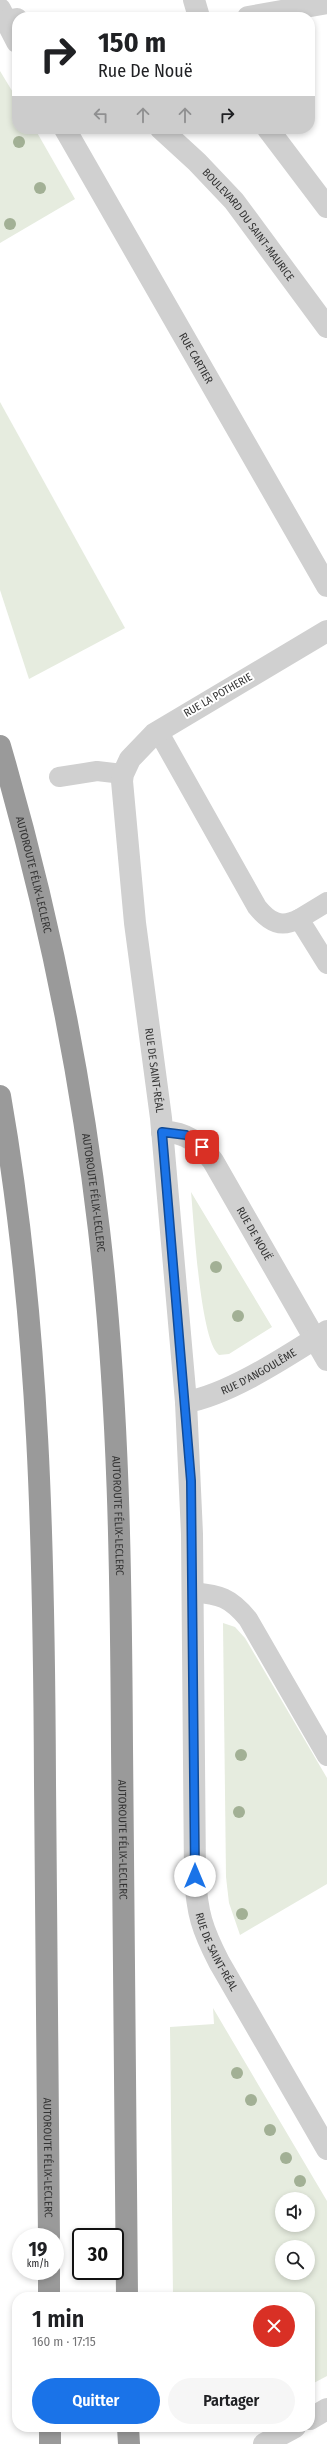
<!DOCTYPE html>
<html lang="fr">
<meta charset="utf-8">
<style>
body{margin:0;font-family:"Fira Sans Condensed",sans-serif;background:#f6f6f6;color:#202124;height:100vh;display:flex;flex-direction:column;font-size:15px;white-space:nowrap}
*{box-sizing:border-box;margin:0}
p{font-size:13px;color:#757577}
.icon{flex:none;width:22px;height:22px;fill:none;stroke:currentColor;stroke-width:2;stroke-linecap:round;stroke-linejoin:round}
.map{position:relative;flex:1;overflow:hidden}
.sheet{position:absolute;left:12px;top:2292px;width:303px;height:140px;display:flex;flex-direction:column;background:#fff;border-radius:16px;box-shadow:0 2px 6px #0003}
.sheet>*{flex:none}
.banner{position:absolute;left:12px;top:12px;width:303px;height:122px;border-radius:16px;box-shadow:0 2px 6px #0003;background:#fff;color:#202124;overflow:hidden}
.tools{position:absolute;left:275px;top:2192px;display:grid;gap:8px}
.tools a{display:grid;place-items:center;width:40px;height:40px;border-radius:50%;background:#fff;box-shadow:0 2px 6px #0003;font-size:20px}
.speed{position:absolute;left:12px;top:2228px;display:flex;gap:8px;font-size:20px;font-weight:700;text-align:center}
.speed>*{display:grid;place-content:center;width:52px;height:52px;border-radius:50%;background:#fff;box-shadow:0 2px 6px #0003;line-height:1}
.speed small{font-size:10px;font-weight:400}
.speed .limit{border:2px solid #111;border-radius:6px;background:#fff;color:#111}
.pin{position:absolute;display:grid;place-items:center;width:34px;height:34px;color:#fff;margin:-17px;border-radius:8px;box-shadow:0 2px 6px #0006}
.me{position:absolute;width:44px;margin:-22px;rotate:0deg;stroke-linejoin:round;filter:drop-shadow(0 0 3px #0008)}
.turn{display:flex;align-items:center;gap:14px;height:84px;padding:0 20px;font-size:18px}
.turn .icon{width:52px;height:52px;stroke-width:2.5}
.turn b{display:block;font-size:28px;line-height:34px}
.lanes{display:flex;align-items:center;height:38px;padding:0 20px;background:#0003;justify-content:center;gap:20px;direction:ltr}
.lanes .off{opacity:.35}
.round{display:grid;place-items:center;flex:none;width:42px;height:42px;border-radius:21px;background:#f6f6f6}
.summary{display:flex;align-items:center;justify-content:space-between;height:68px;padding:0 20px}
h1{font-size:24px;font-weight:600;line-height:30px}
.action{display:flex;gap:8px;margin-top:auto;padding:8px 20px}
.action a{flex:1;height:46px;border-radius:24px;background:#1a73e8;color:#fff;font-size:16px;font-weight:600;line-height:46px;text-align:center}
.action a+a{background:#f6f6f6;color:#202124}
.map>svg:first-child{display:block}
.green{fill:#e6ecdf;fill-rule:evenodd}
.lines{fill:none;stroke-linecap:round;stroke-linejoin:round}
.service{stroke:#d0d0d0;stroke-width:20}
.minor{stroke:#d0d0d0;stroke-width:22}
.tertiary{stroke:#d0d0d0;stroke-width:22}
.motorway{stroke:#9a9a9a;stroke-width:22}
.tree{fill:#a2b095}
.route-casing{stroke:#114b97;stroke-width:10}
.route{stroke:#1a73e8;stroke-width:7}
.labels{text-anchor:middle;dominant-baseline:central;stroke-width:4;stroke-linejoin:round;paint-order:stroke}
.street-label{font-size:11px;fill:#333;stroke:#fff}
</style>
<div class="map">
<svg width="327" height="2444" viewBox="0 0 327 2444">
<rect width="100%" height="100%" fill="#fff"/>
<g class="green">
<path d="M 0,71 L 17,99 L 17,129 L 35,129 L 75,199 L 0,243 Z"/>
<path d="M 0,402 L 125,628 L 29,679 L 0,590 Z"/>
<path d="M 191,1192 L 272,1327 L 229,1354 L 219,1355 C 200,1340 194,1222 191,1192 Z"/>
<path d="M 223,1623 L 235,1627 L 245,1638 L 327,1778 L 327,1884 L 240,1935 L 229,1903 L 226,1877 Z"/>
<path d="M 213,2008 L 327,2201 L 327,2376 L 310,2385 L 310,2297 L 173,2297 L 170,2027 L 214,2024 ZM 282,2199 L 308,2199 L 308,2225 L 282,2225 ZM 282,2247 L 308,2247 L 308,2273 L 282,2273 Z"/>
</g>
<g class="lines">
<g class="service">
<path d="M 158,731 L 257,907 C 270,923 281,928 299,919"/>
<path d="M 59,777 L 97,771 L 123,774"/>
<path d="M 327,902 L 299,919 L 327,964"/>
<path d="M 193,1592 C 220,1595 230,1597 248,1619 L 327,1756"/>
</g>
<g class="minor">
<path d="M 0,9 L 17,42"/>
<path d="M 248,17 L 327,3"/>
<path id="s1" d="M 65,129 L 327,586"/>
<path id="s2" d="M 327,631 L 154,734 L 130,759 L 123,774 L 122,781 L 135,923 L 161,1118 L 186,1402 L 192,1534 L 195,1876 C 197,1913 202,1929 219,1962 L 327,2149"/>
<path id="s3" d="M 162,1132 C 186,1131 199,1143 213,1161 L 327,1360"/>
<path id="s4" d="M 186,1402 C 229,1395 289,1355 327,1331"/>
<path d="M 310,2419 L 327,2409"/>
<path d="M 264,2444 L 295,2427"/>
</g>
<g class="tertiary">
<path d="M 194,0 L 199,17"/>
<path d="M 6,21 L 17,19"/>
<path id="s5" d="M 161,129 L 197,162 L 234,201 L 327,327"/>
<path d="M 268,129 L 327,207"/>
</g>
<g class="motorway">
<path id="s6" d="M 0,746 C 46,904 80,1066 99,1230 C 119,1401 121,1575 122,1747 C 124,1931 126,2114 127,2297"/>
<path id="s7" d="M 0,1096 C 40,1324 44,1553 45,1783 C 46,1935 47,2086 49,2237"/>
<path d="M 49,2271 L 49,2297"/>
<path d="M 50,2427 L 50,2444"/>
<path d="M 128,2427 L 129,2444"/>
</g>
</g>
<g class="tree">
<circle cx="19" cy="142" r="6"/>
<circle cx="40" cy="188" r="6"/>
<circle cx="10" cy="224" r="6"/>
<circle cx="216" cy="1267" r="6"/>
<circle cx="238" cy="1316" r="6"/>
<circle cx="241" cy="1755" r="6"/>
<circle cx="239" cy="1812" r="6"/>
<circle cx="242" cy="1914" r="6"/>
<circle cx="237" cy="2073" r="6"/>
<circle cx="251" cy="2100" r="6"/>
<circle cx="270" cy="2130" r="6"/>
<circle cx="286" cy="2158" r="6"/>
<circle cx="300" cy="2181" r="6"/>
</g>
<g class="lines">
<defs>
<path id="route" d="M 195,1876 L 191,1481 L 162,1132 L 186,1135 L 202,1147"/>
</defs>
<use href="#route" class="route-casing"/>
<use href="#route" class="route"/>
</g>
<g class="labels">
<g class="street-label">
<text stroke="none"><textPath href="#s5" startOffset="130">BOULEVARD DU SAINT-MAURICE</textPath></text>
<text stroke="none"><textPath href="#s1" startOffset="264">RUE CARTIER</textPath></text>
<text transform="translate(218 695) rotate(-30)">RUE LA POTHERIE</text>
<text stroke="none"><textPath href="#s6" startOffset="133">AUTOROUTE FÉLIX-LECLERC</textPath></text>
<text stroke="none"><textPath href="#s2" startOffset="551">RUE DE SAINT-RÉAL</textPath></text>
<text stroke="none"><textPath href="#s6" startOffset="457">AUTOROUTE FÉLIX-LECLERC</textPath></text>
<text stroke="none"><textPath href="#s3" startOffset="145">RUE DE NOUË</textPath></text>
<text stroke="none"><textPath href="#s4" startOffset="79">RUE D'ANGOULÊME</textPath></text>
<text stroke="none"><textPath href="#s6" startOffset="781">AUTOROUTE FÉLIX-LECLERC</textPath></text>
<text stroke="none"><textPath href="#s6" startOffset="1105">AUTOROUTE FÉLIX-LECLERC</textPath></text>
<text stroke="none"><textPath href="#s2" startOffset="1438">RUE DE SAINT-RÉAL</textPath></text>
<text stroke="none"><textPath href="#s7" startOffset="1064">AUTOROUTE FÉLIX-LECLERC</textPath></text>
</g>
</g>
</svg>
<div class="tools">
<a><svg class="icon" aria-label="sound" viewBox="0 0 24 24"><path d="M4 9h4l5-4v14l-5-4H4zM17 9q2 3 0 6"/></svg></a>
<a><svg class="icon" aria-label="search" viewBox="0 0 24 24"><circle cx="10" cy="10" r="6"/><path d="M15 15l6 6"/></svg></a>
</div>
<div class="speed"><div>19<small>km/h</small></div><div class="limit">30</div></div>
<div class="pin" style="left:202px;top:1147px;background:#d93025"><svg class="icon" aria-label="arrive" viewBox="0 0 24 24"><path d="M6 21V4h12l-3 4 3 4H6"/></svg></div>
<svg class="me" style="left:195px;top:1876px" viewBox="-20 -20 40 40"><circle r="19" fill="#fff"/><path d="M0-13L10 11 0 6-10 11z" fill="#1a73e8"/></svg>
<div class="banner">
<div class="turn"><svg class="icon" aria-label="right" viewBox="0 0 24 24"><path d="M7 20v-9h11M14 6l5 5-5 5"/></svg><div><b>150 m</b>Rue De Nouë</div></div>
<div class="lanes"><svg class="icon off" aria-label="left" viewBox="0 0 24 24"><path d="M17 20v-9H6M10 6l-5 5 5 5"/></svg><svg class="icon off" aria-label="ahead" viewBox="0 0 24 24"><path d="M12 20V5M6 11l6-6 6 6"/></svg><svg class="icon off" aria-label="ahead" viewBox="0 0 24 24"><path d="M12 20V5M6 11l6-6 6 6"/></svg><svg class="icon" aria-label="right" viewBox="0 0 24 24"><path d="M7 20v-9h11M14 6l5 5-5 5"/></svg></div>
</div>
<section class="sheet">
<div class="summary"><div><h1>1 min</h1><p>160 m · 17:15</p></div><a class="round" style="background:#d93025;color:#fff"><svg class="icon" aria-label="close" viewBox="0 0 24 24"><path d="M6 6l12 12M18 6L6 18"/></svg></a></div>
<div class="action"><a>Quitter</a><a>Partager</a></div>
</section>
</div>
